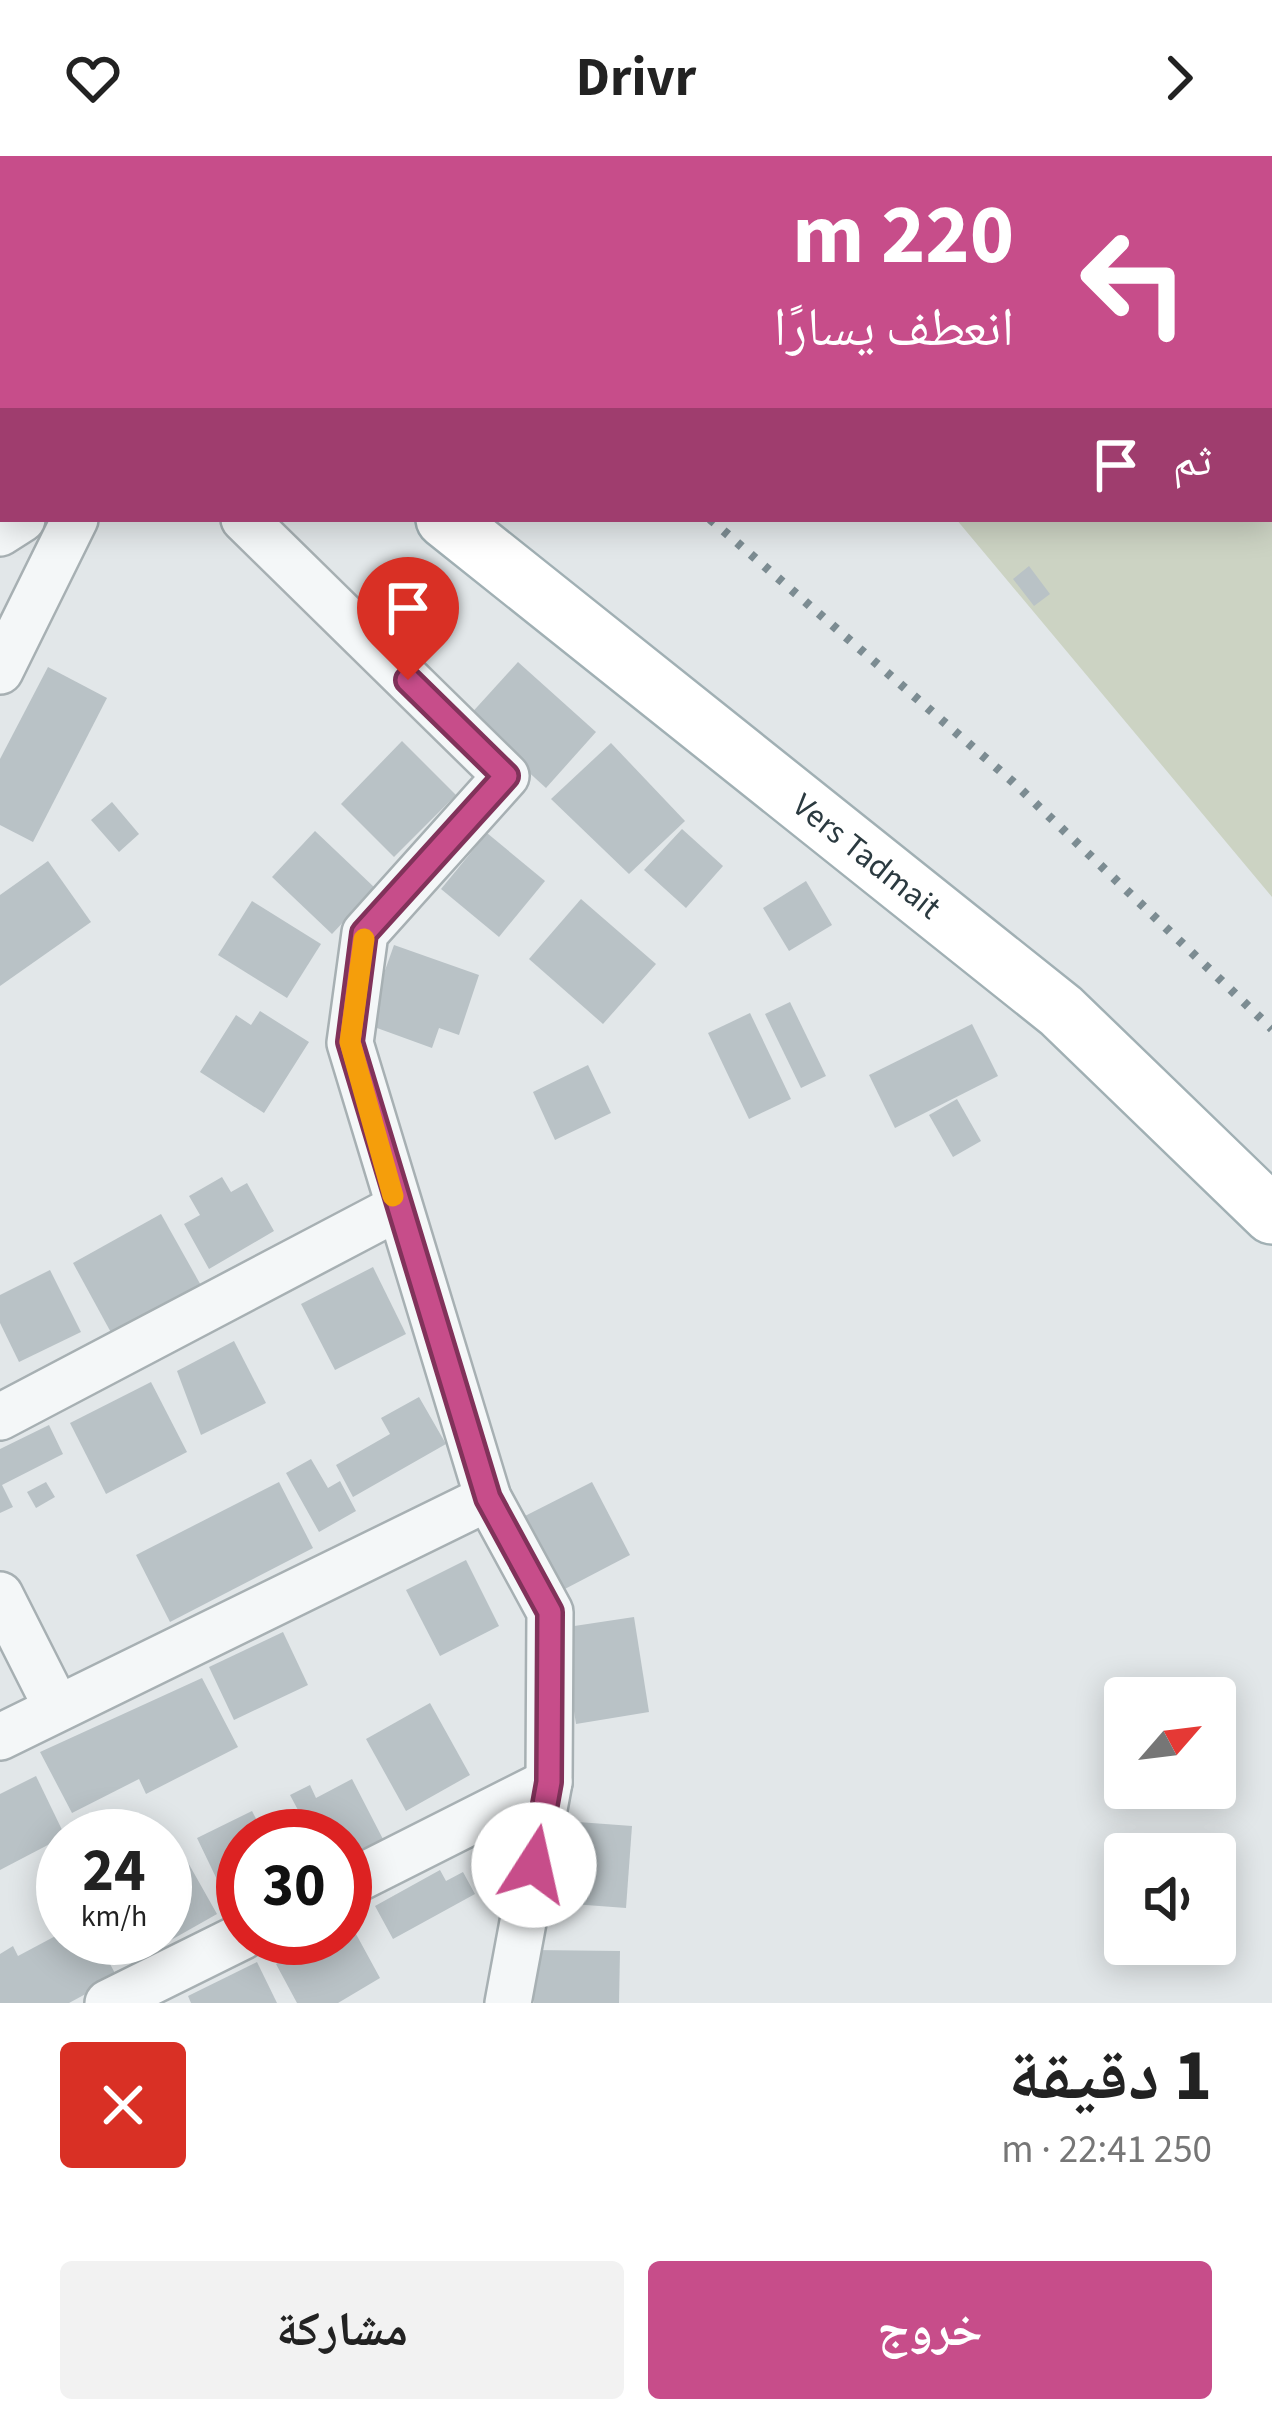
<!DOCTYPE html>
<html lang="ar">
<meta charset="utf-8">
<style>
body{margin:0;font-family:"Source Sans 3","Noto Naskh Arabic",sans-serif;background:#f2f2f2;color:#222;direction:rtl;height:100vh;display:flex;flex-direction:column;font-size:45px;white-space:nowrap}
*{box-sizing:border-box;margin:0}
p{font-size:39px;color:#767676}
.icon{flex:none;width:66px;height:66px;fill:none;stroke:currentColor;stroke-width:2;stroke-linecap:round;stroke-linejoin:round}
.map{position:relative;height:1847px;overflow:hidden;direction:ltr}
.side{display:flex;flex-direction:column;background:#fff;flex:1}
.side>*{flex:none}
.hud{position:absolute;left:0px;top:0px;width:1272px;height:366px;box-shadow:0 6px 30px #0003;direction:rtl;background:#c74d8a;color:#fff;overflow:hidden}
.needle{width:78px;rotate:62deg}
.tools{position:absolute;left:1104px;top:1521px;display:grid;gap:24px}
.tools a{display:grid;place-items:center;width:132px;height:132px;border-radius:12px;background:#fff;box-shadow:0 6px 30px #0003;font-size:60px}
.speed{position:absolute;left:36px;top:1653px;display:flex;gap:24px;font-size:60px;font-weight:700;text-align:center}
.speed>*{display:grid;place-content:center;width:156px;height:156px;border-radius:50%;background:#fff;box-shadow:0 6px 30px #0003;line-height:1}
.speed small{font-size:30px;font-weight:400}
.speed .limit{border:18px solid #d22;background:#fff;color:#111}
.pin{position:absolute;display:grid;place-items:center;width:102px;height:102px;color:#fff;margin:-123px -51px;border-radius:50% 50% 50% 0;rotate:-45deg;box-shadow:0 0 12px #0007}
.pin .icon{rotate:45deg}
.me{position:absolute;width:132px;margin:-66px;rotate:10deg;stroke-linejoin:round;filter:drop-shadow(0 0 9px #0008)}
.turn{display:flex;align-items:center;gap:42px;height:252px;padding:0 60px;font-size:54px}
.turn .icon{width:156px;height:156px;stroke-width:2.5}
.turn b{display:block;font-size:84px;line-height:102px}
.then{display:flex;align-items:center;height:114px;padding:0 60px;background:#0003;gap:24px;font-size:45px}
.round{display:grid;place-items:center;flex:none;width:126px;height:126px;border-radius:12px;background:#f2f2f2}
.overview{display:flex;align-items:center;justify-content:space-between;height:204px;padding:0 60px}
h1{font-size:72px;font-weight:700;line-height:90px}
.cta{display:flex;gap:24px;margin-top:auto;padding:24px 60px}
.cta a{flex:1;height:138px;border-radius:12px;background:#c74d8a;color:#fff;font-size:48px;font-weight:700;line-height:138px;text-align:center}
.cta a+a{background:#f2f2f2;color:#222}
header{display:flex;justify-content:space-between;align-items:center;height:156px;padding:0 60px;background:#fff;font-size:54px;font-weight:700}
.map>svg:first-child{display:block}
.green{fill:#ccd3c3}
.building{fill:#b9c2c6}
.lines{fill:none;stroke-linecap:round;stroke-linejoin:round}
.minor-casing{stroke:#a7b0b3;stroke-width:50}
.major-casing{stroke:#a1b0b4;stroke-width:62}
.path{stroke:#b8bec1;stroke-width:6;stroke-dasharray:9 9;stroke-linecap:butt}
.minor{stroke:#f4f7f8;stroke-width:45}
.major{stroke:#fff;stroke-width:57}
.rail{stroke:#7c8c92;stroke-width:9;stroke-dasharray:6 12;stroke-linecap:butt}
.route-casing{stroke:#81325a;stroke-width:30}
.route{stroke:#c74d8a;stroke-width:21}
.slow{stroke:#f59e0b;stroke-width:21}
.labels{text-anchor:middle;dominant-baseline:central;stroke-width:12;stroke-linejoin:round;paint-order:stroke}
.street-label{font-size:33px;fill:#2b3a40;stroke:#f1f5f7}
</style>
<header><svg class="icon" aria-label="forward" viewBox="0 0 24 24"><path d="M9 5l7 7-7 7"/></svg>Drivr<svg class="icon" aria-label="heart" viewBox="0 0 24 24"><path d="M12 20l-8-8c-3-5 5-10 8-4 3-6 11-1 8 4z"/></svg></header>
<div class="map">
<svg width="1272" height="1847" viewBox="0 0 1272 1847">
<rect width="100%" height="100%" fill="#e2e7e9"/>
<path class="green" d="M 1272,162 L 1272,741 L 956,363 L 1269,363 Z"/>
<g class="building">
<path d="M 1029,410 L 1050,438 L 1034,450 L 1013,423 Z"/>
<path d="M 518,506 L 596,576 L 546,632 L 468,561 Z"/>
<path d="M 48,511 L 107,542 L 33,686 L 0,669 L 0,603 Z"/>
<path d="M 402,585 L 456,639 L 394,701 L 341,648 Z"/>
<path d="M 611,587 L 685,665 L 629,718 L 551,643 Z"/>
<path d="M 112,646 L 139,678 L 119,696 L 91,664 Z"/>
<path d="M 682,673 L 723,710 L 686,752 L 644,714 Z"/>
<path d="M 315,675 L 375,732 L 332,778 L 272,721 Z"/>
<path d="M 487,677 L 545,725 L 499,781 L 441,733 Z"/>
<path d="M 48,705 L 91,766 L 0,830 L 0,739 Z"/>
<path d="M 806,725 L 832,769 L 789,795 L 763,752 Z"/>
<path d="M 581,743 L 656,808 L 603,868 L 529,803 Z"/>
<path d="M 252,745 L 321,788 L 287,842 L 218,799 Z"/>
<path d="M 394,789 L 479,819 L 459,879 L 439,872 L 432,892 L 366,868 Z"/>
<path d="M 790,846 L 826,920 L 801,932 L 765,858 Z"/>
<path d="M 260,855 L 309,886 L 264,957 L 200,916 L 236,859 L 251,869 Z"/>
<path d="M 750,857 L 791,943 L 749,963 L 708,877 Z"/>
<path d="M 972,868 L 998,920 L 895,972 L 869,919 Z"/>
<path d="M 588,909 L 611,957 L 555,984 L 533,936 Z"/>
<path d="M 957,943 L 981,985 L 953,1001 L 929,959 Z"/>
<path d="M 222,1021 L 231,1036 L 247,1027 L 274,1075 L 209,1113 L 184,1068 L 200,1059 L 189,1040 Z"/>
<path d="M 161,1058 L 203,1133 L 114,1182 L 73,1107 Z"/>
<path d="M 373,1111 L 406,1178 L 335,1214 L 301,1148 Z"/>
<path d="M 50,1114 L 81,1176 L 19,1206 L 0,1167 L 0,1139 Z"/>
<path d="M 234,1185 L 266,1247 L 201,1279 L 177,1215 Z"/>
<path d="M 151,1226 L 187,1296 L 106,1338 L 70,1267 Z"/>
<path d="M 419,1241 L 446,1288 L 353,1341 L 336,1309 L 390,1278 L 381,1262 Z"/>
<path d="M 49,1269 L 63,1298 L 2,1329 L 13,1351 L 0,1357 L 0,1293 Z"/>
<path d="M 311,1303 L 328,1332 L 340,1325 L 356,1355 L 319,1376 L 286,1317 Z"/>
<path d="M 46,1326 L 55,1341 L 36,1352 L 27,1336 Z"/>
<path d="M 279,1326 L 313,1392 L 170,1466 L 136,1399 Z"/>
<path d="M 592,1326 L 630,1399 L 561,1435 L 523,1361 Z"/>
<path d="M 466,1404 L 499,1470 L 440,1500 L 406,1434 Z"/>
<path d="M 634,1461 L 649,1556 L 576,1568 L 561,1472 Z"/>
<path d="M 283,1476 L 308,1529 L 234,1564 L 209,1511 Z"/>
<path d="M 202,1522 L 238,1591 L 146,1638 L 139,1623 L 72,1657 L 40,1596 Z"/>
<path d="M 430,1547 L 470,1619 L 406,1655 L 366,1583 Z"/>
<path d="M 36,1620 L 65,1680 L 0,1714 L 0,1638 Z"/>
<path d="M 352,1623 L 385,1687 L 345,1708 L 345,1680 L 276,1680 L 270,1669 L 298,1654 L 290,1639 L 310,1629 L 316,1642 Z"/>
<path d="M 252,1655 L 265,1680 L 243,1680 L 243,1726 L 223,1736 L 197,1682 Z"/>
<path d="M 551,1664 L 632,1670 L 626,1752 L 546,1746 Z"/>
<path d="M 186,1703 L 217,1758 L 134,1805 L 121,1782 L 165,1782 L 165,1715 Z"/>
<path d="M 440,1714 L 446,1725 L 463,1716 L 475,1738 L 393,1783 L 375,1750 Z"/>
<path d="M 350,1767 L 380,1822 L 338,1847 L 297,1847 L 276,1808 L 323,1782 L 345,1782 Z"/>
<path d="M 63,1776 L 63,1782 L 96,1782 L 117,1821 L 69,1847 L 0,1847 L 0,1798 L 13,1790 L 18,1800 Z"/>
<path d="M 534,1794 L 620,1795 L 619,1847 L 534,1847 Z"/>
<path d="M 257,1806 L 277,1847 L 191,1847 L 188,1840 Z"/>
</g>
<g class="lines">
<defs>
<g id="minor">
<path d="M 244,363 L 506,620 L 365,777 L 350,887 L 488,1342 L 550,1456 L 549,1626 L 508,1847"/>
<path d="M 0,377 L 22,363"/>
<path d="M 0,515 L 75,363"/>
<path d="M 0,1261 L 397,1052"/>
<path d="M 0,1439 L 56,1550"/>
<path d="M 0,1581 L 488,1342"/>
<path d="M 345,1729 L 549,1626"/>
<path d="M 108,1847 L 243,1780"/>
</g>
<g id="major">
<path d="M 36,0 L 36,3"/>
<path d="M 379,0 L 382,3"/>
<path id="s1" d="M 445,363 L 1061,855 L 1272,1059"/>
</g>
</defs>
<use href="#minor" class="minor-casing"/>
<use href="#major" class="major-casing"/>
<g class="path">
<path d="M 657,0 L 657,3"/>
<path d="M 1269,104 L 1272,103"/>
</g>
<use href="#minor" class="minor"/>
<use href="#major" class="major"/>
<g class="rail">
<path d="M 256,0 L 259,3"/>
<path d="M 710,363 L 1013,626 L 1272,873"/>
</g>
</g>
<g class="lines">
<defs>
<path id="route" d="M 408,524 L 506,620 L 364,777 L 350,886 L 488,1342 L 550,1456 L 549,1626 L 534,1709"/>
</defs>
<use href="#route" class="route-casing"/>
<use href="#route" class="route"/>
<path class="slow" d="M 364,783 L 350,886 L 393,1040"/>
</g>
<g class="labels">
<g class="street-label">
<text stroke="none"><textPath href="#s1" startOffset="540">Vers Tadmait</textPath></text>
</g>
</g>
</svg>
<div class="tools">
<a><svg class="needle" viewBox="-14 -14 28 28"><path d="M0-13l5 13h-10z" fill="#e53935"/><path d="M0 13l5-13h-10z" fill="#767676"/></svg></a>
<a><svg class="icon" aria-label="sound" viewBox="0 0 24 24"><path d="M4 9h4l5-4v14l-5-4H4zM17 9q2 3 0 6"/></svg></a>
</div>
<div class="speed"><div>24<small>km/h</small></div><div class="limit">30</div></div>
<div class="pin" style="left:408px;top:524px;background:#d93025"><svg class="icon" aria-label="arrive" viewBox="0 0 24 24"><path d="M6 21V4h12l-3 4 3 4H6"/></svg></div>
<svg class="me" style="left:534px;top:1709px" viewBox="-20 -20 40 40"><circle r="19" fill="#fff"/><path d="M0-13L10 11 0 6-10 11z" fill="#c74d8a"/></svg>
<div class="hud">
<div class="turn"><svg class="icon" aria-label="left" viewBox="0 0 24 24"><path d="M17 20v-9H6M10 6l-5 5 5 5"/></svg><div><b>220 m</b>انعطف يسارًا</div></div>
<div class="then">ثم<svg class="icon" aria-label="arrive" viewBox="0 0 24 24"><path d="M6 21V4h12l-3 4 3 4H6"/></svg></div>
</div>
</div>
<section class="side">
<div class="overview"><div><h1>1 دقيقة</h1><p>250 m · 22:41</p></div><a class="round" style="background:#d93025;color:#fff"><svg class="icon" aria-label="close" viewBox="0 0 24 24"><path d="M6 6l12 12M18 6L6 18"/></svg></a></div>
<div class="cta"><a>خروج</a><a>مشاركة</a></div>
</section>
